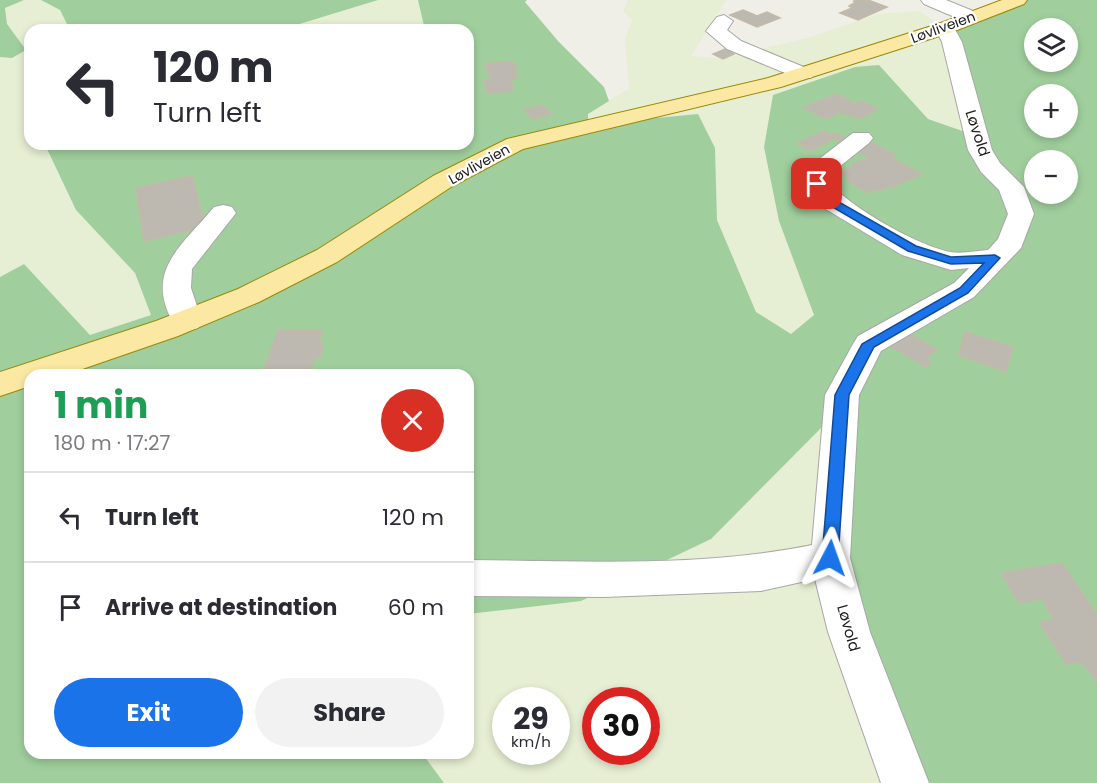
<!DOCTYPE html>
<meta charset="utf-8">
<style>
body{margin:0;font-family:Poppins,sans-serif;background:#f2f2f3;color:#2b2b33;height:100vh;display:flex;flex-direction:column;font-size:22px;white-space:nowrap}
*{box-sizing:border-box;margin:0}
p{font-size:20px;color:#7c7c81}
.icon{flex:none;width:33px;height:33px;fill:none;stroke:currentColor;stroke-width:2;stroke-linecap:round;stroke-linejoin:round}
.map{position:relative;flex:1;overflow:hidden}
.drawer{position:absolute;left:24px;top:369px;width:450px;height:390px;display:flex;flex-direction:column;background:#fff;border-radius:18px;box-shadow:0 3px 9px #0003}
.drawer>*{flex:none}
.hud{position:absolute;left:24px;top:24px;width:450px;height:126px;border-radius:18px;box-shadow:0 3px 9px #0003;background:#fff;color:#2b2b33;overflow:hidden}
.controls{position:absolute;left:1024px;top:18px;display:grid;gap:12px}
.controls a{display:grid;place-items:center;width:54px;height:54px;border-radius:50%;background:#fff;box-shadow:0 3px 9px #0003;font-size:30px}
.speed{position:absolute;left:492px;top:687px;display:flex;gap:12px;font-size:30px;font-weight:700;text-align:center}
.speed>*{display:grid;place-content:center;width:78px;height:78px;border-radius:50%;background:#fff;box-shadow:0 3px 9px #0003;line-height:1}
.speed small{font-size:15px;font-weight:400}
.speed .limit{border:9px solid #d22;background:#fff;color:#111}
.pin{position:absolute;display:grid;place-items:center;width:51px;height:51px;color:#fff;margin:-26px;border-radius:12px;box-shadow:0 3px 9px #0006}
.me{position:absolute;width:66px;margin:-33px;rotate:4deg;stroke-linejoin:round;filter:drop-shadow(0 0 4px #0008)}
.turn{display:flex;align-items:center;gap:21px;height:126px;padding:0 30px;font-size:27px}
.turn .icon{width:78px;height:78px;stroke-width:2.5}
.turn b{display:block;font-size:42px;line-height:51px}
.round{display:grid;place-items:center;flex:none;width:63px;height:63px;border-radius:32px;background:#f2f2f3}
.summary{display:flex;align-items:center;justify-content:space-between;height:102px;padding:0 30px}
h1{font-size:36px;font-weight:700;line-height:45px;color:#1e9e55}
.primary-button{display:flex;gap:12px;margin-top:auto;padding:12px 30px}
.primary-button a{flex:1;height:69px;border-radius:36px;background:#1a73e8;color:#fff;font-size:24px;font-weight:700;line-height:69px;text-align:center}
.primary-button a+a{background:#f2f2f3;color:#2b2b33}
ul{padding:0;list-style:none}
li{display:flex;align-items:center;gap:18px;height:90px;padding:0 30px;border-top:2px solid #e1e1e2}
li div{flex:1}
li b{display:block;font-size:22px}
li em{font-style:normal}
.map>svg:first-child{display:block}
.farmland{fill:#e6eed3;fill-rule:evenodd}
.forest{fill:#a0cf9d;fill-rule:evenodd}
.building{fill:#bdb9b0;stroke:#c2baa9;stroke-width:1.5}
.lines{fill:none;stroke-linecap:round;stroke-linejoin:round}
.minor-casing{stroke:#a7a7a7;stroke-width:2}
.major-casing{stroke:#998904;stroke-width:2}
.minor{fill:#fff;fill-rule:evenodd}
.major{fill:#fae8a3;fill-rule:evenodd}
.route{fill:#1a73e8;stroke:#114b97;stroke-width:1.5}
.labels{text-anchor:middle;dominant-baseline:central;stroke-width:4.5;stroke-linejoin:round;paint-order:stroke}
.far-street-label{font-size:14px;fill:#202020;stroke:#fff}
.street-label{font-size:15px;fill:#202020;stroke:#fff}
</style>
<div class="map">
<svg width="1097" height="783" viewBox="0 0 1097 783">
<rect width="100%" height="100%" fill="#f0efe7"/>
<g class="farmland">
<path d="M 24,0 L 41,0 L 60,10 L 70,30 L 30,30 L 30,144 L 51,144 L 47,150 L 76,210 L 135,273 L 151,315 L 90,335 L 24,264 L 0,277 L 0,57 L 12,58 L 26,50 L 7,24 L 5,8 Z"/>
<path d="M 378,0 L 418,0 L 425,30 L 280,30 Z"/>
<path d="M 628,0 L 726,0 L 691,56 L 721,58 L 808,38 L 878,14 L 920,11 L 946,31 L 971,134 L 928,119 L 879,65 L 773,95 L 764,147 L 779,221 L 814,315 L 791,335 L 756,312 L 717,220 L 715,148 L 588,130 L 588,114 L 629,88 L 625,40 L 632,20 L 623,11 Z"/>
<path d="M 838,419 L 903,783 L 444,783 L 422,753 L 468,753 L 468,614 L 581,601 L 821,428 ZM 506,700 L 556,700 L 556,752 L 506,752 ZM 596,700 L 646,700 L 646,752 L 596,752 Z"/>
</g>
<g class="forest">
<path d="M 0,0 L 24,0 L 5,8 L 7,24 L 26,50 L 12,58 L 0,57 Z"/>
<path d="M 41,0 L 378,0 L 280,30 L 70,30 L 60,10 Z"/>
<path d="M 418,0 L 527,0 L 525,2 L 558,41 L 604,87 L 609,101 L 588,114 L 588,129 L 646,119 L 698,114 L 715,148 L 717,220 L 756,312 L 791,334 L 814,315 L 779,221 L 764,147 L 773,95 L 855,67 L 879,65 L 928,119 L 971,134 L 946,31 L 1026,0 L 1097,0 L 1097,783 L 903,783 L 841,574 L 838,420 L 821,428 L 711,539 L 581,601 L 468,614 L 468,375 L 30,375 L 30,753 L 422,753 L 444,783 L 0,783 L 0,277 L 24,264 L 90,335 L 151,315 L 135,273 L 76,210 L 47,149 L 51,144 L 468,144 L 468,30 L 425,30 ZM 1035,28 L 1068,28 L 1068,62 L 1035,62 ZM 1035,94 L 1068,94 L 1068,128 L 1035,128 ZM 1035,160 L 1068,160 L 1068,194 L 1035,194 Z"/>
</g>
<g class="building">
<path d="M 868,0 L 887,7 L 858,20 L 840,13 L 852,8 L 849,6 L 856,2 L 853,1 Z"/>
<path d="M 743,10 L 757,16 L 767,12 L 780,18 L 757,27 L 730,15 Z"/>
<path d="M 725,49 L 734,54 L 723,59 L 713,54 Z"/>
<path d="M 512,61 L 518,70 L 515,70 L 517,79 L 511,80 L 514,91 L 487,93 L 483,80 L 491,79 L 485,64 Z"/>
<path d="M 836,94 L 856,104 L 862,101 L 878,109 L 859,119 L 841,112 L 826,119 L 803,108 Z"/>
<path d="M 543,105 L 552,114 L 533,119 L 524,110 Z"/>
<path d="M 824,131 L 831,135 L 835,133 L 848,139 L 842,142 L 835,138 L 811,151 L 797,143 Z"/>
<path d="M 870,142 L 896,155 L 891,158 L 922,174 L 890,188 L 887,187 L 879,191 L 875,189 L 868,193 L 847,181 L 851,179 L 842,174 L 846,172 L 843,171 L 854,166 L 851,164 L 870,158 L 854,150 Z"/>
<path d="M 192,176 L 205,227 L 144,241 L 136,188 Z"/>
<path d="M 278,330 L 323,331 L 319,344 L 324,344 L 320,358 L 315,357 L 309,375 L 262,375 Z"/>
<path d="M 905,332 L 937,349 L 926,360 L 931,362 L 926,367 L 890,346 Z"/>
<path d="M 965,332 L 1013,347 L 1006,372 L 958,355 Z"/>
<path d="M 1062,563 L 1097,615 L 1097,682 L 1082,662 L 1066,664 L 1039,622 L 1054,619 L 1042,599 L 1019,603 L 1001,573 Z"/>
</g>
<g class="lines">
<defs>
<g id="minor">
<path d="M 921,0 L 946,0 L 978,13 L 980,17 L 978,21 L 964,21 L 924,4 Z"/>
<path d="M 724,15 L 733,21 L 727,30 L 741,41 L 811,70 L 814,74 L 811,78 L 797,78 L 727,49 L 706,31 L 717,17 Z"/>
<path d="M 945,22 L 952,24 L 962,42 L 992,150 L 1000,163 L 1024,187 L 1034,214 L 1021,248 L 974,297 L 881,351 L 859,395 L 850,558 L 870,632 L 929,783 L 881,783 L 828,632 L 815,579 L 761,591 L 604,597 L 468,596 L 468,560 C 582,561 700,568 812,545 L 825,395 L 853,344 L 858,336 L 954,283 L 969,268 L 951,270 L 902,255 L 824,208 L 804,184 L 814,163 L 853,133 L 869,133 L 873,138 L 869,143 L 834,171 L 830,183 C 851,208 917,245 950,252 C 962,254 976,251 988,250 L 998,239 L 1008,214 L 999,190 L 981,172 L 968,150 L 942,42 L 935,28 Z"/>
<path d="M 223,205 L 232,207 L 236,213 L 192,269 L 191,288 L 202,321 L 198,328 L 187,331 L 176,328 C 142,272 180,248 214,207 Z"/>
</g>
<path id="major" d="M 1002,0 L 1027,0 L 1024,4 L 952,32 L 781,87 L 523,149 L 451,187 L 337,262 L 259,302 L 178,336 L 65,375 L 30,375 L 30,386 L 0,396 L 0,372 L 156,321 L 238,289 L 317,250 L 433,176 L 507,139 L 768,78 L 938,24 Z"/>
</defs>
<use href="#minor" class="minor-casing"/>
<use href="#major" class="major-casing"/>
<use href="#minor" class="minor"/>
<use href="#major" class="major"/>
</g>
<path class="route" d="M 813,182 L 821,182 L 837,201 L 916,246 L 951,257 L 995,255 L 1000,258 L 968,293 L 874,347 L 849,395 L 838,558 L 836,563 L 824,563 L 822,558 L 835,395 L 862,344 L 960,288 L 984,263 L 951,264 L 908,251 L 829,205 L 812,184 Z"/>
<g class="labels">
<g class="far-street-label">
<text transform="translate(943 27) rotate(-20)">Løvliveien</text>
<text transform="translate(479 164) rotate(-29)">Løvliveien</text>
</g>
<g class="street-label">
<text transform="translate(978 133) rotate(72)">Løvold</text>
<text transform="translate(849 628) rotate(74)">Løvold</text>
</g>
</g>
</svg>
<div class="controls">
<a><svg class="icon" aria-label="layers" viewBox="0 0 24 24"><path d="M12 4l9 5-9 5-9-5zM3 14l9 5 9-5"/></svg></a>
<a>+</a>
<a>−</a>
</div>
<div class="speed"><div>29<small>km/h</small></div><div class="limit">30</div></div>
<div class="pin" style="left:817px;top:184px;background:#d93025"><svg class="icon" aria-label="arrive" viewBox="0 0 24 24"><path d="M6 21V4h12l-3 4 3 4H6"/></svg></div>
<svg class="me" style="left:830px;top:558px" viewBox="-20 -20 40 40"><path d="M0-17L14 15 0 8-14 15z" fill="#1a73e8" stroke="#fff" stroke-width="4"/></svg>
<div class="hud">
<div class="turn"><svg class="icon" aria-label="left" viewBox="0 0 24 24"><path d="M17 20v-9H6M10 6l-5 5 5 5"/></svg><div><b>120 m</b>Turn left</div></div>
</div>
<section class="drawer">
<div class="summary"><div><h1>1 min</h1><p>180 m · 17:27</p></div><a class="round" style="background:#d93025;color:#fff"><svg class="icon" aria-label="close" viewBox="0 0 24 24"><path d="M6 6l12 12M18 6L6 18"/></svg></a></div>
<ul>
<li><svg class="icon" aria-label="left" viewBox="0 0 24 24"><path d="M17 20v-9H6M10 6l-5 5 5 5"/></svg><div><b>Turn left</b></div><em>120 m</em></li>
<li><svg class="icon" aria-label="arrive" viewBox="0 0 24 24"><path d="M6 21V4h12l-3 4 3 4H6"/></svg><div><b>Arrive at destination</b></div><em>60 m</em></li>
</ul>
<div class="primary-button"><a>Exit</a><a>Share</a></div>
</section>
</div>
